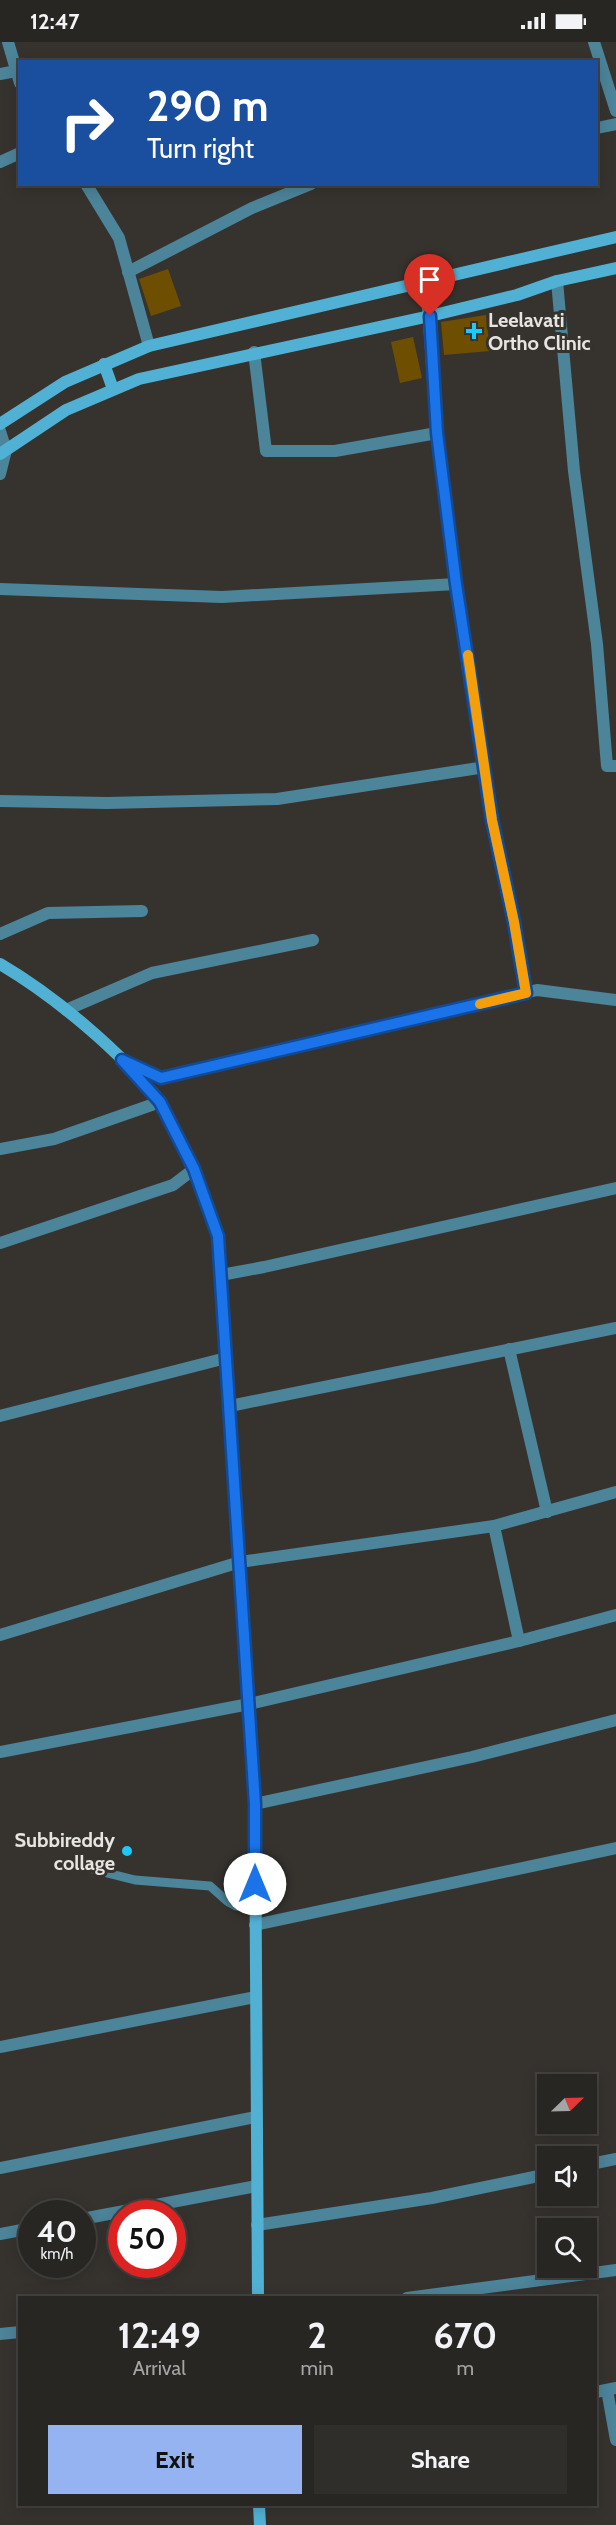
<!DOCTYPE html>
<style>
body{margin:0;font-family:Cabin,sans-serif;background:#302e2b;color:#f1f3f6;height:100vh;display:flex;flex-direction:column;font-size:22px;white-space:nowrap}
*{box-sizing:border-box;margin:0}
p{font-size:20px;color:#a5a5a6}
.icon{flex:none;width:33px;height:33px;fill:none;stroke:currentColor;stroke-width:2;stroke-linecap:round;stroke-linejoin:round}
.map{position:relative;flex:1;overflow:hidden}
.details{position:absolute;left:18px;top:2254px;width:579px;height:210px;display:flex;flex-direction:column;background:#282623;border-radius:0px;box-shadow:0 3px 15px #0003,0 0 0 2px #444341}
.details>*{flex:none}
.guide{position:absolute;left:18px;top:18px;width:580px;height:126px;border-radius:0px;box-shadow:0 3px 15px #0003,0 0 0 2px #444341;background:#1a4fa0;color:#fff;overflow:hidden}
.needle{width:39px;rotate:67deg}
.controls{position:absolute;left:537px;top:2032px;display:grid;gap:12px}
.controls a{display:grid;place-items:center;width:60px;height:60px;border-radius:0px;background:#282623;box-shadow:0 3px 15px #0003,0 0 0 2px #444341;font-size:30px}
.speed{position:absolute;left:18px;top:2158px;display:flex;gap:12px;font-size:30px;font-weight:700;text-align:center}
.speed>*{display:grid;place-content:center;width:78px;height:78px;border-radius:50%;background:#282623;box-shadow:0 3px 15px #0003,0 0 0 2px #444341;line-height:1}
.speed small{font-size:15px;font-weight:400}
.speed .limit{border:9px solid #d22;background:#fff;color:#111}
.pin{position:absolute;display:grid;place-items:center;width:51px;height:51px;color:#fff;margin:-62px -26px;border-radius:50% 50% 50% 0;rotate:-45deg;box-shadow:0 0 6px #0007}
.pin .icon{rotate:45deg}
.me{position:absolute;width:66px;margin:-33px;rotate:0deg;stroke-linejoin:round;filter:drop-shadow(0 0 4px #0008)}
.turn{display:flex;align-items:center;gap:21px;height:126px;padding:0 30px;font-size:27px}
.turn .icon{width:78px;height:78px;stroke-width:2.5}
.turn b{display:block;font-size:42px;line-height:51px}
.eta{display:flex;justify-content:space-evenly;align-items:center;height:102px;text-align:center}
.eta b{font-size:36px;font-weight:700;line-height:42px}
.action{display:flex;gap:12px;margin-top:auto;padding:12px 30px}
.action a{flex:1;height:69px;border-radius:0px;background:#95b2f1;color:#111;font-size:24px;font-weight:700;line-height:69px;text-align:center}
.action a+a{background:#302e2b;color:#f1f3f6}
.status{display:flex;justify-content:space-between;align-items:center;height:42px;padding:0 30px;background:#282623;direction:ltr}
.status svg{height:16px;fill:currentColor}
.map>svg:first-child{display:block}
.building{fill:#6e4f02}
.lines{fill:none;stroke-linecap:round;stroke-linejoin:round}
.service{stroke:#4c849a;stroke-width:9}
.minor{stroke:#4c849a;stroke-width:12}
.secondary{stroke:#51b1d4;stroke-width:12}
.route-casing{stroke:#114b97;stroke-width:15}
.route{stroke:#1a73e8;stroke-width:10}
.slow{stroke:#f59e0b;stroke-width:10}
.poi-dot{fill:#1acafc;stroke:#36332f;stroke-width:2}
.labels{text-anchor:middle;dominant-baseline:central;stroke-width:6;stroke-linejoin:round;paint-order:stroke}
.poi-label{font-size:20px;font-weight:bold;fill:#e7e5e2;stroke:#36332f;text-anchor:start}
</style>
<div class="status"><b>12:47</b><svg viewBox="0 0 49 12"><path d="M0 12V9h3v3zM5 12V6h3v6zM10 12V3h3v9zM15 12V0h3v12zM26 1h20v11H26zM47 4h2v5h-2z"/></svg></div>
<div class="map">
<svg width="616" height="2483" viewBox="0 0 616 2483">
<rect width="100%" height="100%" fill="#36332f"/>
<g class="building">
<path d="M 168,227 L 181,264 L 151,274 L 139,237 Z"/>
<path d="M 486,273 L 490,309 L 444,313 L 441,280 Z"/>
<path d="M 413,295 L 422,336 L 400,341 L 391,300 Z"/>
</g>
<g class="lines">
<path class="service" d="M 93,1822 L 95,1828 L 135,1838 L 210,1844 L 227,1859 L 236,1864 L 255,1862"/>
<g class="minor">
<path d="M 8,0 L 20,41"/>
<path d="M 594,0 L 616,69"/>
<path d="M 0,32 L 16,29"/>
<path d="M 597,86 L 616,82"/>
<path d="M 0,120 L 20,111"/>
<path d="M 86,142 L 119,196 L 149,304"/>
<path d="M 128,230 L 252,166 L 311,142"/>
<path d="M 557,239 L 574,429 L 597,602 L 607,724 L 616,724"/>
<path d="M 426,240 L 437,391 L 456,542 L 493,778 L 514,880 L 526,951"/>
<path d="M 254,310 L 266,409 L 335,409 L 437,391"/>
<path d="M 0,389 L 6,408 L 0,432"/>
<path d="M 0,547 L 222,555 L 456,542"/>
<path d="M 0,759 L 107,761 L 277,757 L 485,725"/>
<path d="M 0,892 L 48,871 L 142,869"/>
<path d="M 66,968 L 152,931 L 313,898"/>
<path d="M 124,1020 L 161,1036 L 537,948 L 616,958"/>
<path d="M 0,1107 L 54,1097 L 160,1060"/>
<path d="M 0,1201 L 173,1143 L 194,1127"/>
<path d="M 221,1233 L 264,1225 L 616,1146"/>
<path d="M 509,1307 L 547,1470"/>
<path d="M 230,1364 L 616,1286"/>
<path d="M 0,1374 L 226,1316"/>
<path d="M 494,1484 L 519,1599"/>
<path d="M 0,1593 L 240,1520 L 494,1484 L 616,1450"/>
<path d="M 0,1710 L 249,1662 L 519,1599 L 616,1573"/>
<path d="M 255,1762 L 472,1715 L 616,1678"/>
<path d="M 255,1883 L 616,1806"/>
<path d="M 0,2005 L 256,1955"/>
<path d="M 586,2123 L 616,2117"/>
<path d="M 0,2126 L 256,2075"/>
<path d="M 82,2177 L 257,2144"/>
<path d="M 257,2183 L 432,2156 L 548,2132"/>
<path d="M 0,2192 L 32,2186"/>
<path d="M 407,2256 L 616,2228"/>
<path d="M 0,2292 L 20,2290"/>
<path d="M 607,2348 L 616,2398"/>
<path d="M 596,2350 L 616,2346"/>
</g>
<g class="secondary">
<path d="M 104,322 L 113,347"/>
<path d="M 0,382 L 65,340 L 149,304 L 616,195"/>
<path d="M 0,412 L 66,368 L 139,337 L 430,274 L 517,253 L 557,239 L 616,226"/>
<path d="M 0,922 C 53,953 122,1010 159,1059 C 166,1067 170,1078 174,1088 C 192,1122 205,1157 218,1194 L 255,1762 L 258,2256"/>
<path d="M 259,2463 L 260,2483"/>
</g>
</g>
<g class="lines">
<defs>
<path id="route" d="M 255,1842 L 255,1762 L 218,1194 L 194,1127 L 160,1060 L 122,1018 L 161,1036 L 526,951 L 514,880 L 492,778 L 456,542 L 437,391 L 430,274"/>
</defs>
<use href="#route" class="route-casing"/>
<use href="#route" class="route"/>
<path class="slow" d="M 468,613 L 492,778 L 514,880 L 526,951 L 480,962"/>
</g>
<g class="poi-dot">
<path d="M471 280h6v6h6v6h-6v6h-6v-6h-6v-6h6z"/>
<circle cx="127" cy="1809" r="6"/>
</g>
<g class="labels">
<g class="poi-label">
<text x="488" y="278">Leelavati<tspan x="488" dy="23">Ortho Clinic</tspan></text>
<text x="115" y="1798" text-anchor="end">Subbireddy<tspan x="115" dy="23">collage</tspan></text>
</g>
</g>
</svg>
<div class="controls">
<a><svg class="needle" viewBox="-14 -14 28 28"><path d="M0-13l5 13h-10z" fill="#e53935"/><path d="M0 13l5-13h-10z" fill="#a5a5a6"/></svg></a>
<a><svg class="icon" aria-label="sound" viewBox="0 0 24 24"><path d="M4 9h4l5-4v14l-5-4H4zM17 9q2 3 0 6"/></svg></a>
<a><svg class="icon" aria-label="search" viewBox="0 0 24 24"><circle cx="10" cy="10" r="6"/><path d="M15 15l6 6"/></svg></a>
</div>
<div class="speed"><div>40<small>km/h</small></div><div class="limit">50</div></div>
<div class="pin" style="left:430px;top:274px;background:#d93025"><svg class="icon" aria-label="arrive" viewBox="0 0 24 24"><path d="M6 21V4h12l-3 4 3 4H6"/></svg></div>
<svg class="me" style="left:255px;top:1842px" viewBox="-20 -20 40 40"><circle r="19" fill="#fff"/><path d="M0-13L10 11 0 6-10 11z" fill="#1a73e8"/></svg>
<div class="guide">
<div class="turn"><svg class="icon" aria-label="right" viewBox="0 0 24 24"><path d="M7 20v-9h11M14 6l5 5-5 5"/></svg><div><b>290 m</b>Turn right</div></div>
</div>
<section class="details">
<div class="eta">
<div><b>12:49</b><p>Arrival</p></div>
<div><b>2</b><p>min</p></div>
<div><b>670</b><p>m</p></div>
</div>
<div class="action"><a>Exit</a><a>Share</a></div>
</section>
</div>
